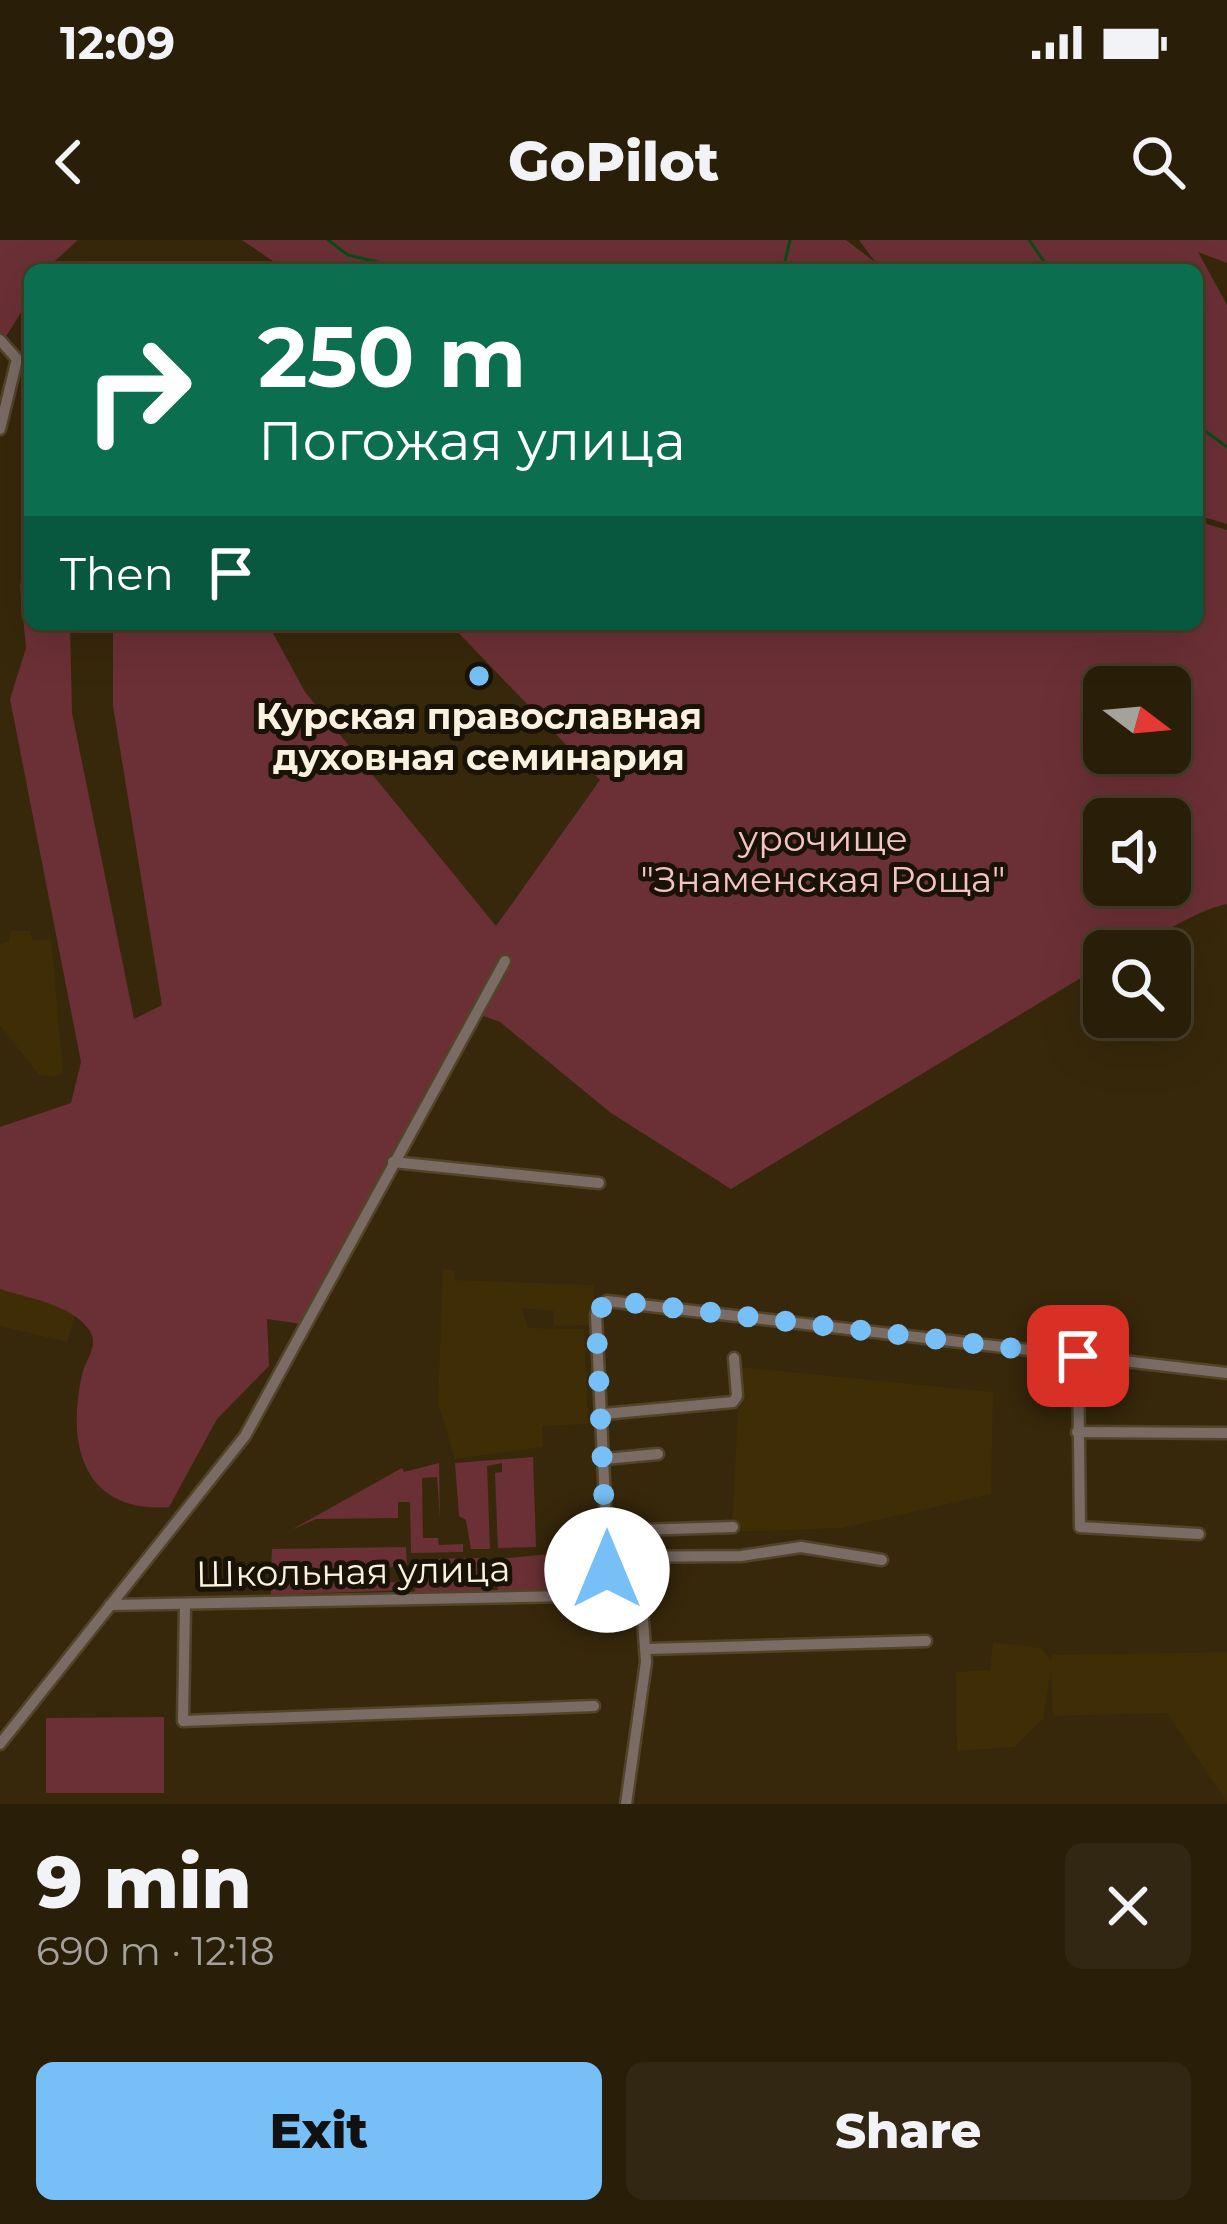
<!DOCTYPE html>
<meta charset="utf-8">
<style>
body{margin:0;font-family:Montserrat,sans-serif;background:#312712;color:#f1f3f6;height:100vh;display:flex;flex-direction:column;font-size:45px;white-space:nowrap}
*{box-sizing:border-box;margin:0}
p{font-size:39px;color:#a5a29c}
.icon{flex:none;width:66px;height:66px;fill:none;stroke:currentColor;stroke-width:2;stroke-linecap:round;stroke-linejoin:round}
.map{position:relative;height:1564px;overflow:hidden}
.panel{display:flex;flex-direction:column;background:#291e08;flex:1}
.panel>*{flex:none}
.banner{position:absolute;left:24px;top:24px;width:1179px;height:366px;border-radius:18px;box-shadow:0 12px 48px #0002,0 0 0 3px #453c29;background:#0b6e4f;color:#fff;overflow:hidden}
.needle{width:78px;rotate:106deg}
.fabs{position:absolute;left:1083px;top:426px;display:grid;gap:24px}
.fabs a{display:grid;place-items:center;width:108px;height:108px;border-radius:18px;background:#291e08;box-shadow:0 12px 48px #0002,0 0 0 3px #453c29;font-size:60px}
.pin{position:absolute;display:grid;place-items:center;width:102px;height:102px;color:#fff;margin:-51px;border-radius:24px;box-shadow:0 6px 18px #0006}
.me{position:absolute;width:132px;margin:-66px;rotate:0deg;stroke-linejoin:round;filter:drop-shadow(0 0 9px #0008)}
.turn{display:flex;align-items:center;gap:42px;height:252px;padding:0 36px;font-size:54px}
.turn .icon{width:156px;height:156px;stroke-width:2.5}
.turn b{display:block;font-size:84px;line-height:102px}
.then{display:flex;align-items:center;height:114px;padding:0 36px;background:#0003;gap:24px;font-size:45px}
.round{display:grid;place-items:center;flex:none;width:126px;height:126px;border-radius:18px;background:#312712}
.overview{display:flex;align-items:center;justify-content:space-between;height:204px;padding:0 36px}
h1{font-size:72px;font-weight:800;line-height:90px}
.primary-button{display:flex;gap:24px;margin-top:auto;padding:24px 36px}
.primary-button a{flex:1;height:138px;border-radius:18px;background:#76c0f7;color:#111;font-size:48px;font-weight:800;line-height:138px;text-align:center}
.primary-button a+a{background:#312712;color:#f1f3f6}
.status{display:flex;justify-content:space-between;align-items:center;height:84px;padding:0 60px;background:#291e08;direction:ltr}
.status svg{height:33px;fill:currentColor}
header{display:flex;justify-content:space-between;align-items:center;height:156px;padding:0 36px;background:#291e08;font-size:54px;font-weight:800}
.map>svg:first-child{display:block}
.built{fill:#3f2d06}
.green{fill:#6b3035;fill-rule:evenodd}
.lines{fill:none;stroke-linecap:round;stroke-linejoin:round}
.stream{stroke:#084c16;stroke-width:3}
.minor-casing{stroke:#524429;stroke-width:15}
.minor{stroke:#7a6b64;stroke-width:10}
.route{stroke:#76c0f7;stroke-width:21;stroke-dasharray:0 37.8}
.poi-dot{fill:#76c0f7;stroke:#191206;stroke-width:4.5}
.labels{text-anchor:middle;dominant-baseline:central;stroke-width:10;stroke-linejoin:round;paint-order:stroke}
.poi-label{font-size:36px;font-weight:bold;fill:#fbf1e1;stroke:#191206}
.park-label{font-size:36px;fill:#f4c4c5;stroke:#191206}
.street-label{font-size:36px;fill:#fbf1e1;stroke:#191206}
</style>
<div class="status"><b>12:09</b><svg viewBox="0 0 49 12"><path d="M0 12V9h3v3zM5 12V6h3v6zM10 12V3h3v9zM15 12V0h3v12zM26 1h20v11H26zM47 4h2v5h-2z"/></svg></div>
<header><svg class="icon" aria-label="back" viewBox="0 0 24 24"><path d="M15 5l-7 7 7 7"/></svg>GoPilot<svg class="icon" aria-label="search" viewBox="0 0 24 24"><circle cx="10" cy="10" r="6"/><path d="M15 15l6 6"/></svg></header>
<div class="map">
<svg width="1227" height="1564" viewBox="0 0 1227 1564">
<rect width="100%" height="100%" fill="#37280b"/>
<g class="built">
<path d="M 11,691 L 30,691 L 32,700 L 51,699 L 63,832 L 53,837 L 39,835 L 0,785 L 0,704 L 9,702 Z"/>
<path d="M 443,1029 L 455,1031 L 454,1040 L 594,1045 L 595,1085 L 554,1086 L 554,1071 L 522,1068 L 528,1088 L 584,1089 L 588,1184 L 542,1186 L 543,1207 L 455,1219 L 438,1164 Z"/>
<path d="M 0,1047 L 76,1072 L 67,1102 L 0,1086 Z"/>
<path d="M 740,1127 L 993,1152 L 991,1254 L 842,1288 L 732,1292 Z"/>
<path d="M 993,1402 L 1041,1408 L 1051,1421 L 1052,1415 L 1227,1412 L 1227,1562 L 1167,1473 L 1053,1476 L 1051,1428 L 1043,1479 L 1014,1507 L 957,1511 L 956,1432 L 990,1430 Z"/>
</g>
<g class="green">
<path d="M 0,0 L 78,0 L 45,30 L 30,30 L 30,58 L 5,98 L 0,96 Z"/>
<path d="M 242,0 L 846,0 L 876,23 L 859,0 L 1227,0 L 1227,23 L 1198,12 L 1227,65 L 1227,284 L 1197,275 L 1197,30 L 286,30 Z"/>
<path d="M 1197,281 L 1227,290 L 1227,664 C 1183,673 1148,711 1104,711 L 1104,724 L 731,949 L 611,873 L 500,782 L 478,774 L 309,1085 L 267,1079 L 269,1126 L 217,1179 L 169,1267 C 84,1273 66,1206 82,1135 C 85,1120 99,1107 90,1091 C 72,1064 30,1059 0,1049 L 0,887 L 71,863 L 81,822 L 10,459 L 26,408 L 20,346 L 30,299 L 30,384 L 70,384 L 72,473 L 134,779 L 162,765 L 113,466 L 113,384 L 268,384 L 305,452 L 496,686 L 600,540 L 450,384 L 1197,384 ZM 1104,447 L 1170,447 L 1170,513 L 1104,513 ZM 1104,579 L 1170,579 L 1170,645 L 1104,645 Z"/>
<path d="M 533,1217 L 536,1307 L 498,1308 L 495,1233 L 502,1232 L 502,1223 L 487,1226 L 490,1309 L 471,1309 L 466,1280 L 459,1276 L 455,1223 Z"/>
<path d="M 439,1223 L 440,1279 L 437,1237 L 422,1238 L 423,1298 L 438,1298 L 439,1305 L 463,1304 L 463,1312 L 411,1313 L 410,1262 L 398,1262 L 398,1278 L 316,1279 L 291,1290 L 402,1228 L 404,1232 Z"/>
<path d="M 406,1307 L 408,1350 L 271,1355 L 271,1345 L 406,1342 L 405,1327 L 271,1329 L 272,1309 Z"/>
<path d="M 571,1312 L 572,1351 L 498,1352 L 496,1319 Z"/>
<path d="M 488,1318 L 488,1354 L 415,1355 L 414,1319 Z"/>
<path d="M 164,1477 L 164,1553 L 46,1553 L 46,1478 Z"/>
</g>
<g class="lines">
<g class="stream">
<path d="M 328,0 L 348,15 L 412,30"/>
<path d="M 1029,0 L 1050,30"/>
<path d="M 783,30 L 790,0"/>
<path d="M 1197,185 L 1227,207"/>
</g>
<defs>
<g id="minor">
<path d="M 0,100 L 17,119 L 0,189"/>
<path d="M 393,922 L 599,943"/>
<path d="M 1078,1116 L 1080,1287 L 1199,1294"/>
<path d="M 603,1174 L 733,1162 L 737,1156 L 734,1118"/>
<path d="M 1077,1192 L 1227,1193"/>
<path d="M 605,1219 L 658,1214"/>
<path d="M 607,1291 L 733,1287"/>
<path d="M 608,1317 L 741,1316 L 801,1307 L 882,1320"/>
<path d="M 607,1331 L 641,1352 L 646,1422 L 626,1564"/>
<path d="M 110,1365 L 570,1356 L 596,1349 L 608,1322 L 596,1075 L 607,1061 L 1227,1133"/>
<path d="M 185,1365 L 183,1481 L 594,1466"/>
<path d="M 646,1409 L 926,1401"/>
<path d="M 0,1504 L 245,1196 L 505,721"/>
</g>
</defs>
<use href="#minor" class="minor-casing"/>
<use href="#minor" class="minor"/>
</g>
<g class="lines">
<path class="route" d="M 607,1330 L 596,1075 L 607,1060 L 1078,1116"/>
</g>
<circle class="poi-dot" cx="479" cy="436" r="12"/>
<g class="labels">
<g class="poi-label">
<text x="479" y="476">Курская православная<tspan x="479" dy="41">духовная семинария</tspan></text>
</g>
<g class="park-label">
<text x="823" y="598">урочище<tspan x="823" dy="41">"Знаменская Роща"</tspan></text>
</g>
<g class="street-label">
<text transform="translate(353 1331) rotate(-1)">Школьная улица</text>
</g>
</g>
</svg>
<div class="fabs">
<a><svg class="needle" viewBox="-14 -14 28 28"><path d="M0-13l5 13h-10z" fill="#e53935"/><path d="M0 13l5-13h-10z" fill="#a5a29c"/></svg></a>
<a><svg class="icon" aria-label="sound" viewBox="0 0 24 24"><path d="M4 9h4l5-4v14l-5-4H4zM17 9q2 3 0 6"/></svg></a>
<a><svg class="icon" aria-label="search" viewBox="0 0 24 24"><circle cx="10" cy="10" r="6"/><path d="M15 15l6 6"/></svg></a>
</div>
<div class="pin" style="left:1078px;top:1116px;background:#d93025"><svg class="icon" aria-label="arrive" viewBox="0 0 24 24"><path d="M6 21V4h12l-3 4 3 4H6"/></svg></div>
<svg class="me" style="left:607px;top:1330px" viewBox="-20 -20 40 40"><circle r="19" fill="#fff"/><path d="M0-13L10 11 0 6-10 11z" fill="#76c0f7"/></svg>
<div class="banner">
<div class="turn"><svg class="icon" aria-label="right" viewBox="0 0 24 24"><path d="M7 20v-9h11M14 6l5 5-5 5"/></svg><div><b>250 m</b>Погожая улица</div></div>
<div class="then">Then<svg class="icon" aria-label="arrive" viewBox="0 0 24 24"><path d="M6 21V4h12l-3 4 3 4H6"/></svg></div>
</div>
</div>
<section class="panel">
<div class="overview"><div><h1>9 min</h1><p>690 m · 12:18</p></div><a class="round"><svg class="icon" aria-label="close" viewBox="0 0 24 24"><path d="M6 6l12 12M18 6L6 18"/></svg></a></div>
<div class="primary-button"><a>Exit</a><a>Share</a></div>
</section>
